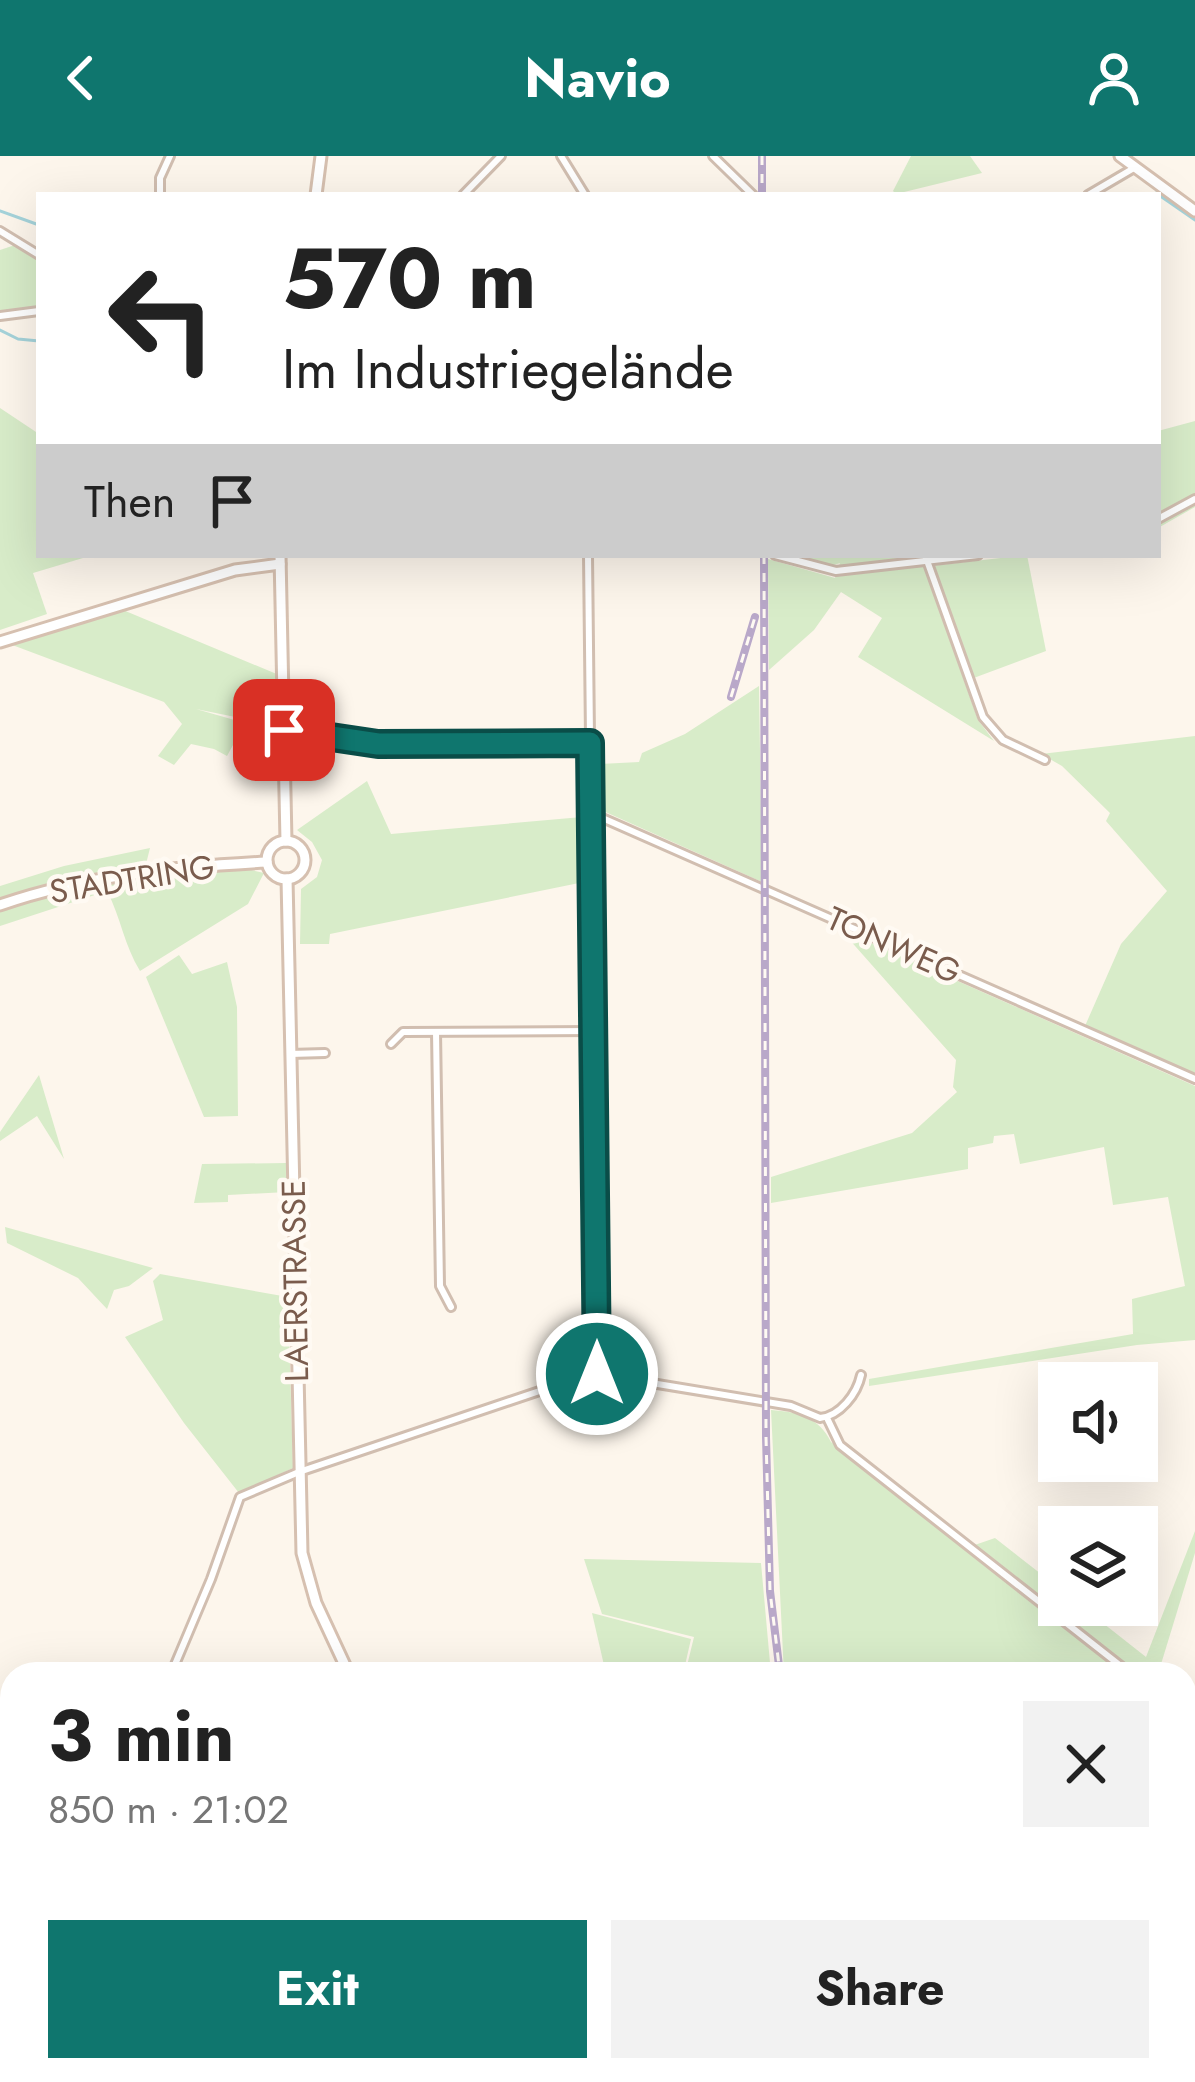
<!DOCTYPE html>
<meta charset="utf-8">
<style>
body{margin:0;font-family:Jost,sans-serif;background:#f2f2f2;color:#222;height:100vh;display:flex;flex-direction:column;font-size:45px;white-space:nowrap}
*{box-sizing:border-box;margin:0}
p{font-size:39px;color:#767676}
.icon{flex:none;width:66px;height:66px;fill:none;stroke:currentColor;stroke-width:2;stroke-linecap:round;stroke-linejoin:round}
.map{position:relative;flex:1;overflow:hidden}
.sheet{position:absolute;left:0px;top:1506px;width:1197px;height:420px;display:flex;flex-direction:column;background:#fff;border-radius:36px 36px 0 0;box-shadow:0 12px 48px #0002}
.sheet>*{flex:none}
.guide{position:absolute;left:36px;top:36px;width:1125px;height:366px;border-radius:0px;box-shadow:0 12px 48px #0002;background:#fff;color:#222;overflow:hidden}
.tools{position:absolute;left:1038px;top:1206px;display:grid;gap:24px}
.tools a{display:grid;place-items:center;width:120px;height:120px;border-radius:0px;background:#fff;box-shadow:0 12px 48px #0002;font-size:60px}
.pin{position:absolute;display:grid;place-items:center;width:102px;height:102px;color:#fff;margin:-51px;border-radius:24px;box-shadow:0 6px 18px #0006}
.me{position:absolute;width:132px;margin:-66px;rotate:0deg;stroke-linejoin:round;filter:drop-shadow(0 0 9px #0008)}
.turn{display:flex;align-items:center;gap:42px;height:252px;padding:0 48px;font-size:54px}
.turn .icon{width:156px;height:156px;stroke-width:2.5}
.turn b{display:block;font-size:84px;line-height:102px}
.then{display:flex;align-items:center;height:114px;padding:0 48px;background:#0003;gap:24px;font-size:45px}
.round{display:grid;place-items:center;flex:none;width:126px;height:126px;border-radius:0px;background:#f2f2f2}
.overview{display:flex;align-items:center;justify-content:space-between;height:204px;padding:0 48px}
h1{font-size:72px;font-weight:700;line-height:90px}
.primary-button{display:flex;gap:24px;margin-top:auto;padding:24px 48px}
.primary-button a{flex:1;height:138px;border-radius:0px;background:#0f766e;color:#fff;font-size:48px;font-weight:700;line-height:138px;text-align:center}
.primary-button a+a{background:#f2f2f2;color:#222}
header{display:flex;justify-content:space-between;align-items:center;height:156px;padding:0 48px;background:#0f766e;color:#fff;font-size:54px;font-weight:700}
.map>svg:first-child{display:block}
.green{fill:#d8ecc9}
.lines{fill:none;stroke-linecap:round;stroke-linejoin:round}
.stream{stroke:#a5d3da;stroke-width:3}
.street-casing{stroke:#d1beb0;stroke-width:12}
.secondary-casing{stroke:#d6c0b0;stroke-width:15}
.street{stroke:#fff;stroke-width:6}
.secondary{stroke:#fff;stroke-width:9}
.rail-casing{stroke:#b9a8c9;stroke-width:8}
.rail{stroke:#fffaf3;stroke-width:3;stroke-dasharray:9;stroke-linecap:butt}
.route-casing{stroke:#0a4d48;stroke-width:30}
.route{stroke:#0f766e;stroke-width:21}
.labels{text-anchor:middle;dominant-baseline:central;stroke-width:9;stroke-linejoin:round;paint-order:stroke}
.street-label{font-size:33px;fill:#7a5c4d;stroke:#fffaf3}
</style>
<header><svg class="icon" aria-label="back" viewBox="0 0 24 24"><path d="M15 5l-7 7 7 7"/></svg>Navio<svg class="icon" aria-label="person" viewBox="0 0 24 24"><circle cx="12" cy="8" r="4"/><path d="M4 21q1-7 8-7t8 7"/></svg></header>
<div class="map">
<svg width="1195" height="1926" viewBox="0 0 1195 1926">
<rect width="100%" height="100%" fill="#fdf6ec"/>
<g class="green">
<path d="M 911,0 L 970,0 L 982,17 L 896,38 L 893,35 Z"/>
<path d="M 15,89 L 39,102 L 39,153 L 0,158 L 0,94 Z"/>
<path d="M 0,252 L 39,278 L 39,399 L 93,399 L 33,417 L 47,458 L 0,474 Z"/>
<path d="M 1195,265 L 1195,351 L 1158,372 L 1158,275 Z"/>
<path d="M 792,399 L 951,399 L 856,411 L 853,416 L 924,410 L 978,564 L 994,585 L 858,501 L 882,462 L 841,436 L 814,474 L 769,514 L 768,403 L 835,422 L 840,407 L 831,410 Z"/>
<path d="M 1027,399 L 1046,495 L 971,523 L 931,410 Z"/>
<path d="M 123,454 L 279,519 L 279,570 L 196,553 L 245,567 L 227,600 L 214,593 L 191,588 L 174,609 L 158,600 L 182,568 L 164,546 L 7,487 Z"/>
<path d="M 759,530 L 762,726 L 601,654 L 600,608 L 639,606 L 642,597 L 685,578 Z"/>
<path d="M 1195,580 L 1195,919 L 1085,870 L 1121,788 L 1167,735 L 1106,665 L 1110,657 L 1062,610 L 1041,598 Z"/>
<path d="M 367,625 L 391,678 L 582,661 L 584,726 L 330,778 L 329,788 L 300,788 L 301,733 L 317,721 L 322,704 L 312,686 L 297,674 Z"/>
<path d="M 150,692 L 146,708 L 79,720 L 0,742 L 0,730 L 64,710 Z"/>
<path d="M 247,713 L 264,717 L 248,748 L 140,815 C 124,789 121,762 107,735 L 0,770 L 0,755 L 96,727 Z"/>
<path d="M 840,773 L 1195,930 L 1195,1184 L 1137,1189 L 869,1230 L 869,1223 L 1133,1178 L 1132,1143 L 1185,1130 L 1168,1041 L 1113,1049 L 1104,991 L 1020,1008 L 1014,978 L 994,980 L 993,987 L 968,992 L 968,1013 L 771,1047 L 771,1021 L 912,977 L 957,936 L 953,931 L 956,904 Z"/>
<path d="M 179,799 L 192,818 L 227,806 L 237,851 L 238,960 L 204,961 L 146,821 Z"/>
<path d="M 39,919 L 64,1003 L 37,960 L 0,985 L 0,976 Z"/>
<path d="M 286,1007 L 287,1036 L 228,1039 L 228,1046 L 194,1047 L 202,1008 Z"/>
<path d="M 5,1071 L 153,1112 L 129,1130 L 114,1134 L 107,1153 L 78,1122 L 7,1087 Z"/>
<path d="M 160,1118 L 288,1141 L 293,1312 L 239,1337 L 184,1267 L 125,1181 L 163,1164 L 153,1125 Z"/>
<path d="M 771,1254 C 798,1256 819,1261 831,1286 L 966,1392 L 995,1382 L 1059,1432 L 1059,1449 L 1080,1449 L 1146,1501 L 1195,1375 L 1195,1397 L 1158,1518 L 784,1518 Z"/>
<path d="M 584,1403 L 761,1407 L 771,1518 L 685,1518 L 694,1481 L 602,1458 Z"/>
<path d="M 592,1457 L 691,1483 L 683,1518 L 606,1518 Z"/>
<path d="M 1185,1559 L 1195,1565 L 1195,1773 L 1190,1791 L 1185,1792 Z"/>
<path d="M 210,1914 L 526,1914 L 532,1926 L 217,1926 Z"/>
<path d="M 548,1914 L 844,1914 L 845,1918 L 821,1926 L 554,1926 Z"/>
</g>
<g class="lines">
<g class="stream">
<path d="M 1156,37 L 1195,64"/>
<path d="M 0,55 L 39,69"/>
<path d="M 0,174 L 18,183 L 39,185"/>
</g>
<defs>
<g id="street">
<path d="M 561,0 L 585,39"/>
<path d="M 713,0 L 753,39"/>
<path d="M 160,39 L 160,22 L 170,0"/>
<path d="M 463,39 L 501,0"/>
<path d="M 1088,39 L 1134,12"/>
<path d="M 0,75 L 39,99"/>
<path d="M 0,160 L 39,155"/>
<path d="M 1158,363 L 1195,343"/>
<path d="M 588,399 L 597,1218"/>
<path d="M 775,399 L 836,415 L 978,399"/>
<path d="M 925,399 L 983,561 L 1003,584 L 1045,604"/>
<path d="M 284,574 L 378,588 L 590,587"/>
<path d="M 591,657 L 1195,923"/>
<path d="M 436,876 L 440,1130 L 451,1151"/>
<path d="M 391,888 L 403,876 L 594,875"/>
<path d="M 290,898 L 325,897"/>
<path d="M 827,1262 L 840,1289 L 1131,1518"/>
<path d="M 171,1518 L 211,1423 L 240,1341 L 299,1316 L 584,1220 L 609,1220 L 791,1250 L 820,1262 C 840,1260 857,1238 861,1219"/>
<path d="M 1185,1553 L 1195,1559"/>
<path d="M 1185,1823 L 1195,1788"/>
<path d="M 0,1876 L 12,1881"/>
<path d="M 0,1913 L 12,1896"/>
<path d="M 142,1914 L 198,1926"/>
<path d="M 40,1926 L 42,1914"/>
<path d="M 836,1926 L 869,1914"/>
<path d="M 1156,1926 L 1159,1914"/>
</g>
<g id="secondary">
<path d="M 1120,0 L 1195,55"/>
<path d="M 316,39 L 321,0"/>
<path d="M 280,399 L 286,685"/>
<path d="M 0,486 L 235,414 L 280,408"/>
<circle cx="286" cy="704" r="19"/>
<path d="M 287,723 L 302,1397 L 316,1447 L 349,1518"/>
<path d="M 0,749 C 87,719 175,711 267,706"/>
<path d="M 535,1914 L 541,1926"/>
</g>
</defs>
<use href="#street" class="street-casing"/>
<use href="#secondary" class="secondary-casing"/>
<use href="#street" class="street"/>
<use href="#secondary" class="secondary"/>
<defs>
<g id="rail">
<path d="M 762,0 L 762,39"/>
<path d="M 764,399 L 766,1281 L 770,1435 L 780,1518"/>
<path d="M 731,541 L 755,461"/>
<path d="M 848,1914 L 850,1926"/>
</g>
</defs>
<use href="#rail" class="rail-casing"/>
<use href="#rail" class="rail"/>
</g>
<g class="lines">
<defs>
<path id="route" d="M 284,574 L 378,588 L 590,587 L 597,1218"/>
</defs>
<use href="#route" class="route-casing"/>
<use href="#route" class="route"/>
</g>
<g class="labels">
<g class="street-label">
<text transform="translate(132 723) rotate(-9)">STADTRING</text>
<text transform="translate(894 789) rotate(24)">TONWEG</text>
<text transform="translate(295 1125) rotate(-91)">LAERSTRASSE</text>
</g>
</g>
</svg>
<div class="tools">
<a><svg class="icon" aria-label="sound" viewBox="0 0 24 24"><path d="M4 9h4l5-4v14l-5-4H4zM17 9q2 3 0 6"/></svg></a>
<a><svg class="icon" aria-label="layers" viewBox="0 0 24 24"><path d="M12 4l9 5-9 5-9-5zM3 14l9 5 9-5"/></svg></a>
</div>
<div class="pin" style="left:284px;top:574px;background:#d93025"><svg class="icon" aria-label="arrive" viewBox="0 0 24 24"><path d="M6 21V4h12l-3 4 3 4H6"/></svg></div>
<svg class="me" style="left:597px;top:1218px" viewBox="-20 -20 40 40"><circle r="17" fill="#0f766e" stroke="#fff" stroke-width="3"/><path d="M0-11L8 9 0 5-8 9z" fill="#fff"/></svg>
<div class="guide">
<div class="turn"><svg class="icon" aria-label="left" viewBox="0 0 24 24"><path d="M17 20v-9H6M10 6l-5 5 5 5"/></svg><div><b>570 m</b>Im Industriegelände</div></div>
<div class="then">Then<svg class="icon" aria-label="arrive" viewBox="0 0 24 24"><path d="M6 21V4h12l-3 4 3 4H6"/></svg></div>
</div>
<section class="sheet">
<div class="overview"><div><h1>3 min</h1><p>850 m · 21:02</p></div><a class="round"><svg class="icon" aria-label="close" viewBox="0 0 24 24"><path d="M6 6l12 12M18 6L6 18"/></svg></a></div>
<div class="primary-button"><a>Exit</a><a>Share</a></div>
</section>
</div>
